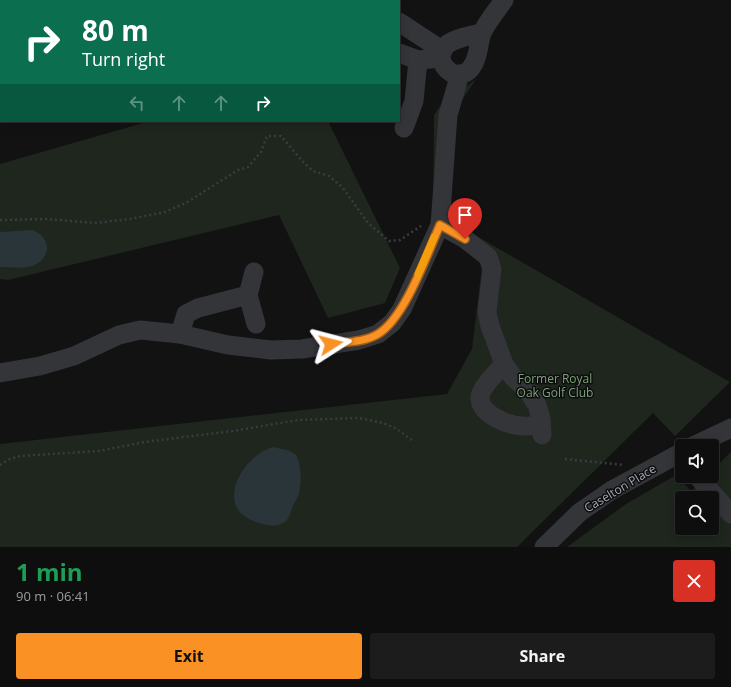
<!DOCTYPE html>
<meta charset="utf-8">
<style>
body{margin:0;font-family:"Open Sans",sans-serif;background:#1c1c1c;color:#f1f3f6;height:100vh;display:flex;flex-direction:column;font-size:15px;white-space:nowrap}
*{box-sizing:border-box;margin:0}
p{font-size:13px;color:#9b9c9e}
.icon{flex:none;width:22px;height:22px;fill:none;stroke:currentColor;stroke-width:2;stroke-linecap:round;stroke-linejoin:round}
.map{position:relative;height:547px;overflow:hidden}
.panel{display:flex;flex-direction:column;background:#0e0e0e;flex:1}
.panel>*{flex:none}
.guide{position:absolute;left:0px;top:0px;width:400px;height:122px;box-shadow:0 2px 10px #0003,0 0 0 1px #2e2e2e;background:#0b6e4f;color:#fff;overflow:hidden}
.fabs{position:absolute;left:675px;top:439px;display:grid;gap:8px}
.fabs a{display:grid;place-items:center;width:44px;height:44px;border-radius:4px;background:#0e0e0e;box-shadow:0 2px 10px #0003,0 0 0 1px #2e2e2e;font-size:20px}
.pin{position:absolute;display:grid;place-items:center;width:34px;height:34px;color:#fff;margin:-41px -17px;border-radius:50% 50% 50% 0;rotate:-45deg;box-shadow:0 0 4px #0007}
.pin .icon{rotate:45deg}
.me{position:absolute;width:44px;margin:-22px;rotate:81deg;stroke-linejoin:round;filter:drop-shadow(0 0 3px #0008)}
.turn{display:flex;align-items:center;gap:14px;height:84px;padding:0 16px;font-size:18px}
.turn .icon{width:52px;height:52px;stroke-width:2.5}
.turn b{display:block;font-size:28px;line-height:34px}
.lanes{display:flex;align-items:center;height:38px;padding:0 16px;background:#0003;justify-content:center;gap:20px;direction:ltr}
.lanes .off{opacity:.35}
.round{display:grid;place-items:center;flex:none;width:42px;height:42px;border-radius:4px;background:#1c1c1c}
.headline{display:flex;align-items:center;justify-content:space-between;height:68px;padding:0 16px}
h1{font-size:24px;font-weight:700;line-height:30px;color:#1e9e55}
.cta{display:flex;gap:8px;margin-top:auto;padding:8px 16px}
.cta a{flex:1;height:46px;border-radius:4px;background:#f99124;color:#111;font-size:16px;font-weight:700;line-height:46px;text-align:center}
.cta a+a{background:#1c1c1c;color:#f1f3f6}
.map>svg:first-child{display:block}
.green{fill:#1e261e;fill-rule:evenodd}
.water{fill:#2a3539}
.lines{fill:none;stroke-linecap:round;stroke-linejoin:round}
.path{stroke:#393c40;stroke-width:2.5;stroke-dasharray:2 3;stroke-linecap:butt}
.minor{stroke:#333539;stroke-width:19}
.route-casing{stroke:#a25e17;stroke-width:10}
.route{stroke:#f99124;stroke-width:7}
.slow{stroke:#f59e0b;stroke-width:7}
.labels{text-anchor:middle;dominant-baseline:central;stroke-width:3;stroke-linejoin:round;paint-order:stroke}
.park-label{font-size:12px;fill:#7ca178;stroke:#0d0d0e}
.street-label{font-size:12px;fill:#a3abb5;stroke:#0d0d0e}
</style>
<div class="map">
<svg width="731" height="547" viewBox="0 0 731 547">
<rect width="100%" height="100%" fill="#121213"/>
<g class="green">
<path d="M 0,0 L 40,0 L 1,1 L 0,34 Z"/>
<path d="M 476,79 L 449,120 L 449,220 L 730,382 L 675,436 L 653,413 L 517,547 L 0,547 L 0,444 L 447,394 L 472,349 L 483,258 L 433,229 L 434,115 L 452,88 L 467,86 Z"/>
<path d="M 150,121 L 328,121 L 400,268 L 385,303 L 328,318 L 279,215 L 8,280 L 0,279 L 0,164 Z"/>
<path d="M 731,452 L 731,547 L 567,547 L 626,504 L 676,475 L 691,491 L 707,476 L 712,476 L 712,471 ZM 682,498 L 712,498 L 712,528 L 682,528 Z"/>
</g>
<g class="water">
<path d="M 32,230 C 52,237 52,259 32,266 C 22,269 10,267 0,267 L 0,232 Z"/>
<path d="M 273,447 L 290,451 L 296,455 C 302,466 303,491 295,502 C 291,508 291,516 286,521 C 275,533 240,519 236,506 C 227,483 251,453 273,447 Z"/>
</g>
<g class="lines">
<g class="path">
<path d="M 0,220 L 46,219 L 95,223 L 130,219 L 165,212 L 186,203 L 238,170 L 248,167 L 261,152 L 267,136 L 281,136 L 303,162 L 313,171 L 329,176 L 343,188 L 368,223 L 389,241 L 400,240 L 421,226"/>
<path d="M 565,459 L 624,465"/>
<path d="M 0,465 L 10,459 L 20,456 L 99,451 L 144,442 L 233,431 L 298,420 L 359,418 L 383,423 L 397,429 L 413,441"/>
</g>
<g class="minor">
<path d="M 326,0 L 328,1"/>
<path d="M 365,0 L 367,1"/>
<path d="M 277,1 L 284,0"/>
<path d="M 399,22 L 443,51"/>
<path d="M 482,33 C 473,35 462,37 453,41 C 424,54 455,89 471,68 C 479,58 478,44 482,33 C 487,22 497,10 504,0"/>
<path d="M 399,53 L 418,60 L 431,59"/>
<path d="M 0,67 L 1,67"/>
<path d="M 404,128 L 414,101 L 418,60"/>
<path d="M 440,225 L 465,239 L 488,257 L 492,269 L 487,312 L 490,326 L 504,364 L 513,377 L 528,391 L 537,405 L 541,418 L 542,435"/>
<path d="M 248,295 L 256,324"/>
<path d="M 180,334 L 186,314 L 198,308 L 248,295 L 254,272"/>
<path d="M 504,364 C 497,372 485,383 481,393 C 474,413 508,425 522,426 C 528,427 535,425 541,424"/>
<path d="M 0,373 L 40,366 L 74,356 L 119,335 L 140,330 L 180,334 L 228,345 L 271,350 L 302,349 L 359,340 L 378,334 L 392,323 L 402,309 L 440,225 L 448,115 L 460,74"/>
<path d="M 693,446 L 731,428"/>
<path d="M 697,476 L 731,514"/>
<path d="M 544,547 L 580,512 L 612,490 L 682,452"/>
</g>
</g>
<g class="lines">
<defs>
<path id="route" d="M 331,344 C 346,342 365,342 378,334 C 405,318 427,254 440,225 L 465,239"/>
</defs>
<use href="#route" class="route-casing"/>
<use href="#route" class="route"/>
<path class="slow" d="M 418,274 L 434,237"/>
</g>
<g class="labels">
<g class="park-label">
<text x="555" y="378">Former Royal<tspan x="555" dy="14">Oak Golf Club</tspan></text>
</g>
<g class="street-label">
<text transform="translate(620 488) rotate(-31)">Caselton Place</text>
</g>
</g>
</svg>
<div class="fabs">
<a><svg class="icon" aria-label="sound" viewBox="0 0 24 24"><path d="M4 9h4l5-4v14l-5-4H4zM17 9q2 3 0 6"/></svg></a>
<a><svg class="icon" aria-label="search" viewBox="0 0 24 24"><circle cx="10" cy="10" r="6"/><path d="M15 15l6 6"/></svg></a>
</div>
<div class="pin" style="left:465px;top:239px;background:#d93025"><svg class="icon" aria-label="arrive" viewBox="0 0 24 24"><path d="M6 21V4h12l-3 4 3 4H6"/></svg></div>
<svg class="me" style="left:331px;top:344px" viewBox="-20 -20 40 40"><path d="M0-17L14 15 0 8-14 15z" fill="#f99124" stroke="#fff" stroke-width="4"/></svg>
<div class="guide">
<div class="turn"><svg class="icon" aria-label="right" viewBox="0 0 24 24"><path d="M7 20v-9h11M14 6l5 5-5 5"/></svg><div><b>80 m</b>Turn right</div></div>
<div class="lanes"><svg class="icon off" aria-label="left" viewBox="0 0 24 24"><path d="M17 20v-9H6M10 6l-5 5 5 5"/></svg><svg class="icon off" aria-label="ahead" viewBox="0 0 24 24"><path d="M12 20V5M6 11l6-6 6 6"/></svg><svg class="icon off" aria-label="ahead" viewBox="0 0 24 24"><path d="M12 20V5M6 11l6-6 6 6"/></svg><svg class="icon" aria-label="right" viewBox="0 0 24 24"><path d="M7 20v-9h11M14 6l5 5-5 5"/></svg></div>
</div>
</div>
<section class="panel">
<div class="headline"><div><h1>1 min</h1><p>90 m · 06:41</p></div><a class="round" style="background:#d93025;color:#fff"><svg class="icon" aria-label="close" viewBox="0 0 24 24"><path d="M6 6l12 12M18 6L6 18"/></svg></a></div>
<div class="cta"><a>Exit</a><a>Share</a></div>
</section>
